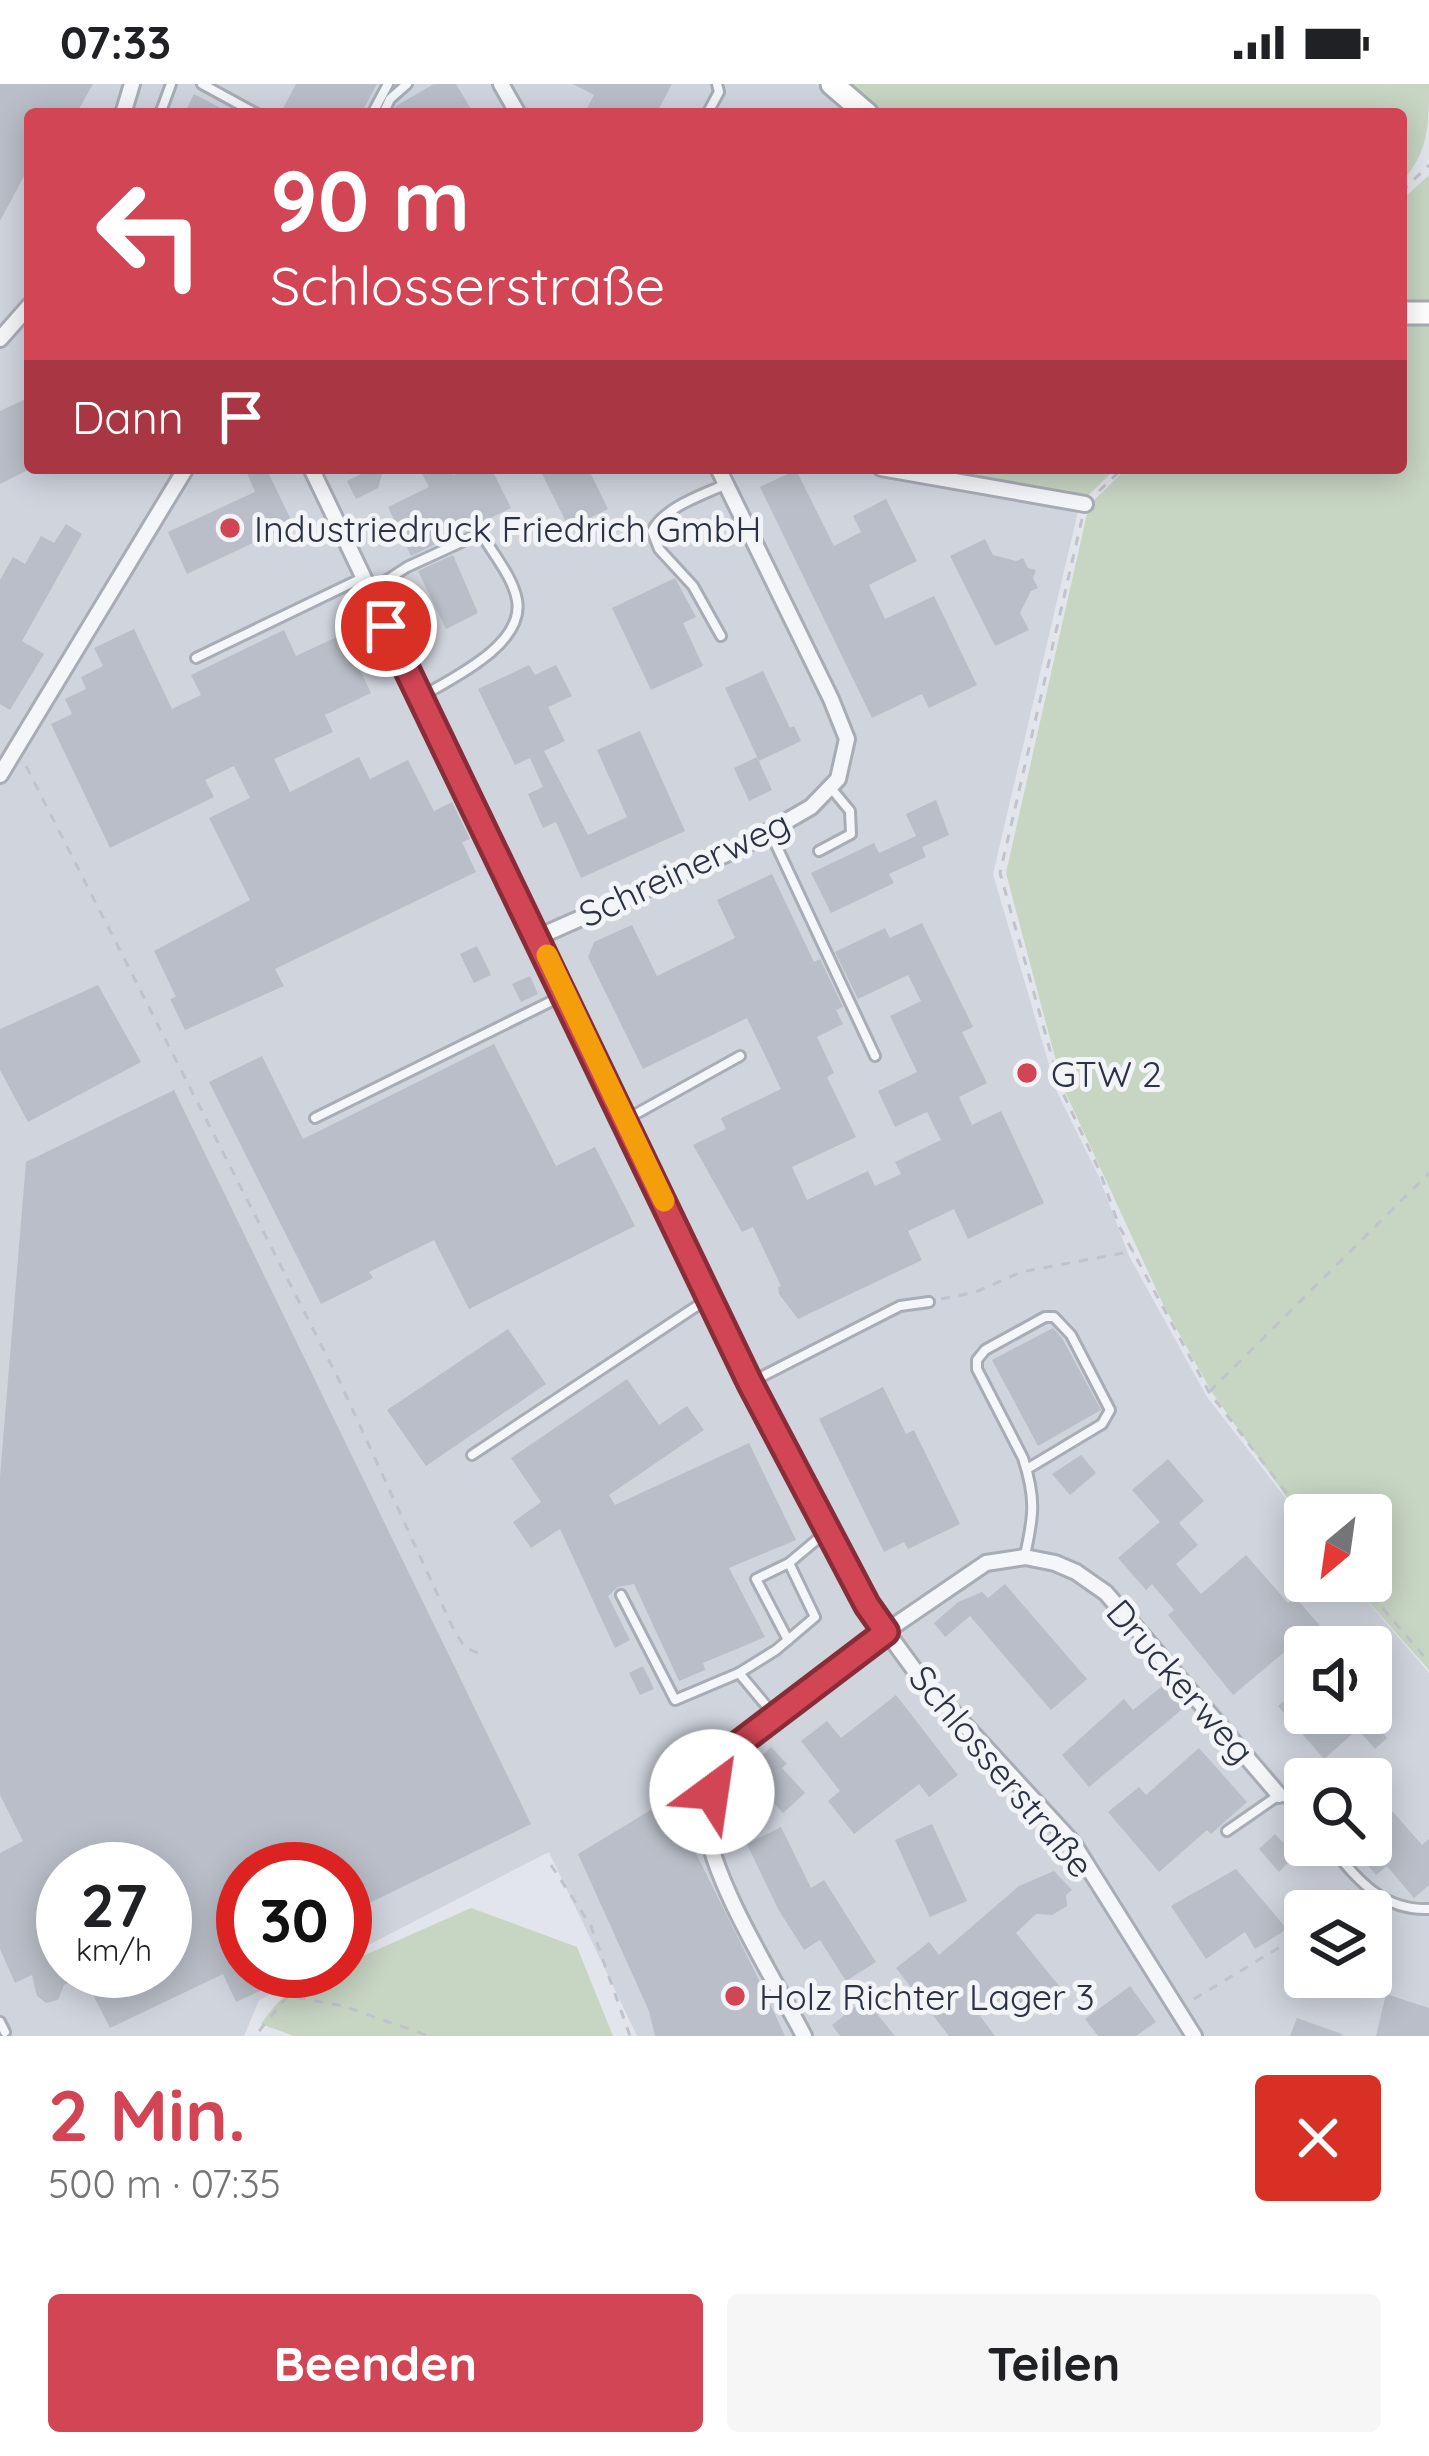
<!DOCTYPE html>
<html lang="de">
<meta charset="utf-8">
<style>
body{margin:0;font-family:Quicksand,sans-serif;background:#f6f6f6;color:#202124;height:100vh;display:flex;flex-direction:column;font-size:45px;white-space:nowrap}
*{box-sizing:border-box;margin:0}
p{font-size:39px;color:#757577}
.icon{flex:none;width:66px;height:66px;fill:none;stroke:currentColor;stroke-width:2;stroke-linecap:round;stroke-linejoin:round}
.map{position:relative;height:1952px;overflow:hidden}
.side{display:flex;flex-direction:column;background:#fff;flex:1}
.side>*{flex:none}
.hud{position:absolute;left:24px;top:24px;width:1383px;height:366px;border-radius:12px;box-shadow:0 6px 30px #0003;background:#d24554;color:#fff;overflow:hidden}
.needle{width:78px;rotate:209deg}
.buttons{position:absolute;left:1284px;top:1410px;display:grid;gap:24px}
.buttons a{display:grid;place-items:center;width:108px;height:108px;border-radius:12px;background:#fff;box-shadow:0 6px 30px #0003;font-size:60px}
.speed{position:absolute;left:36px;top:1758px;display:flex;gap:24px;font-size:60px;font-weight:700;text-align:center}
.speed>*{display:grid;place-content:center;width:156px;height:156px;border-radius:50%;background:#fff;box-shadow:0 6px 30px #0003;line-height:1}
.speed small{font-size:30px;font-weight:400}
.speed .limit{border:18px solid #d22;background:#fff;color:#111}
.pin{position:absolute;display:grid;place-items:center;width:102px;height:102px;color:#fff;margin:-51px;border:6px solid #fff;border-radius:50%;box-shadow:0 3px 12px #0007}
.me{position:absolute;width:132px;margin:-66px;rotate:31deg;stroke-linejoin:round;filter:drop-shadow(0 0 9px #0008)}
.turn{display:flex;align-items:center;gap:42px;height:252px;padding:0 48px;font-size:54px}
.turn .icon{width:156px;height:156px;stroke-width:2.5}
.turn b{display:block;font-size:84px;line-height:102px}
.then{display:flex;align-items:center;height:114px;padding:0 48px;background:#0003;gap:24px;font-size:45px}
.round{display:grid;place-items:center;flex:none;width:126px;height:126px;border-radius:12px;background:#f6f6f6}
.summary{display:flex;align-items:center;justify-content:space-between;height:204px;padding:0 48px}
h1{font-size:72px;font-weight:800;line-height:90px;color:#d24554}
.cta{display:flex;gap:24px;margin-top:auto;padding:24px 48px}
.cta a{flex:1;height:138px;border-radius:12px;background:#d24554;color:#fff;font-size:48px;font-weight:800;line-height:138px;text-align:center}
.cta a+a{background:#f6f6f6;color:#202124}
.status{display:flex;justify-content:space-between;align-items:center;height:84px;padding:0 60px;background:#fff;direction:ltr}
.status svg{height:33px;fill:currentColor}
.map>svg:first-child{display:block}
.built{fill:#d0d4dd;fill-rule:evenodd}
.green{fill:#c7d5c3}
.building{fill:#b9bec8;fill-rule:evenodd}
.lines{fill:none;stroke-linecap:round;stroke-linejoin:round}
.lane-casing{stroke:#a7acb5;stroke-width:14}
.street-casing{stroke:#a7acb5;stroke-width:20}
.secondary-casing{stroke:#a7acb5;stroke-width:27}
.path{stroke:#c0c3ca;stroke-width:3;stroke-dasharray:9 9;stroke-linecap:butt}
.lane{stroke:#f5f6f9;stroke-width:8}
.street{stroke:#f5f6f9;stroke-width:14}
.secondary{stroke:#fff;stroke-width:21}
.route-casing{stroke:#882d37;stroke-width:30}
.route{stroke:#d24554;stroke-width:21}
.slow{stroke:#f59e0b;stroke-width:21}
.poi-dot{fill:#d24554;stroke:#f2f4f8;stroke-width:4.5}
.labels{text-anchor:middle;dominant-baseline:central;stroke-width:10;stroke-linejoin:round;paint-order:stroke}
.poi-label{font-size:36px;fill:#2a3243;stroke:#f2f4f8;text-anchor:start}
.street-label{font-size:36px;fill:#2a3243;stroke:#f2f4f8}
</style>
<div class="status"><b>07:33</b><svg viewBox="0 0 49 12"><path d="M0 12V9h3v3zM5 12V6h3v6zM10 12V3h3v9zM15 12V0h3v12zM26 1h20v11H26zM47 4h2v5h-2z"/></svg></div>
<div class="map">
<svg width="1429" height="1952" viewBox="0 0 1429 1952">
<rect width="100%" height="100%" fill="#e2e5eb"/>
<path class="built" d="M 0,0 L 816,0 L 850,29 L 30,30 L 30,384 L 883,384 L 1079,423 L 993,790 L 1057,1008 L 1099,1093 L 1129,1172 L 1207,1313 L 1305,1439 L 1305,1497 L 1350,1497 L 1429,1589 L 1429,1952 L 637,1952 L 549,1768 L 345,1873 L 345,1785 L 243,1785 L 243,1887 L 317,1887 L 259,1916 L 244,1952 L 0,1952 ZM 1305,1563 L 1371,1563 L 1371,1629 L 1305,1629 ZM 1305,1695 L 1371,1695 L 1371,1761 L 1305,1761 ZM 63,1785 L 165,1785 L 165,1887 L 63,1887 ZM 1305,1827 L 1371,1827 L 1371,1893 L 1305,1893 Z"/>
<g class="green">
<path d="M 847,0 L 1429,0 C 1429,41 1429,68 1401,99 L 1401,30 L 884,30 Z"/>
<path d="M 1429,91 L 1429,217 L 1401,216 L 1401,117 Z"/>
<path d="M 1401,239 L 1429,240 L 1429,1586 L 1350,1497 L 1371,1497 L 1371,1431 L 1305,1431 L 1305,1439 L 1211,1307 L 1163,1220 L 1063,1003 L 1006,789 L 1089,421 L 1127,384 L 1401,384 Z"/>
<path d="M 909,384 L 1116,384 L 1084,416 Z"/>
<path d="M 471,1824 L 577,1863 L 613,1952 L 294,1952 L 261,1940 C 281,1911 307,1887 345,1887 L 345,1880 Z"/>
</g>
<g class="building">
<path d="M 0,0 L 93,0 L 76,30 L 30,30 L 30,81 L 0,137 Z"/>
<path d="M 296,0 L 377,0 L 361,30 L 280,30 Z"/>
<path d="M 434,0 L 456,0 L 474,30 L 392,30 L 396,22 Z"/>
<path d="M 573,0 L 672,0 L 656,30 L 584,30 L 594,11 Z"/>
<path d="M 194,10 L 232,30 L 184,30 Z"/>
<path d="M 30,313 L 30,385 L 0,400 L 0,327 Z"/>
<path d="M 245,384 L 266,384 L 293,440 L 187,490 L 168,448 L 255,408 Z"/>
<path d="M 373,384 L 384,384 L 378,404 L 356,415 L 347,397 Z"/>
<path d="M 419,384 L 449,384 L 453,391 L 467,384 L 491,384 L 511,424 L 411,472 L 388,423 L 429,403 Z"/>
<path d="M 539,384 L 588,384 L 608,425 L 569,444 Z"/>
<path d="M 796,386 L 834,462 L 861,448 L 853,432 L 886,415 L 917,477 L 869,501 L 885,535 L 934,512 L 977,601 L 929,624 L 922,610 L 872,634 L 760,403 Z"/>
<path d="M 66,440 L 82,450 L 22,557 L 44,570 L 10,626 L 0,620 L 0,496 L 13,473 L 25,480 L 41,452 L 54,459 Z"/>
<path d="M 985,455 L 993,471 L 1016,477 L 1023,474 L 1028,484 L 1036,486 L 1033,494 L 1038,504 L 1031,507 L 1020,529 L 1029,546 L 995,562 L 950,472 Z"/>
<path d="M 453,471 L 478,529 L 446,545 L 418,487 Z"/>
<path d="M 675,494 L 696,533 L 683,539 L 703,582 L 651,606 L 612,524 Z"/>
<path d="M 134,545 L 172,625 L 201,611 L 191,591 L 284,546 L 296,572 L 343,550 L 371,609 L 325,631 L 333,648 L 274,675 L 290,708 L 359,673 L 370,695 L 408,676 L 434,727 L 452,718 L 470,755 L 462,758 L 476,788 L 275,885 L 284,902 L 185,946 L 170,915 L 176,913 L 154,867 L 250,816 L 209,734 L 250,714 L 234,682 L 205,696 L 214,713 L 110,764 L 51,640 L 72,630 L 65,615 L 86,605 L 81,593 L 103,582 L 94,564 Z"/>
<path d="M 529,581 L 535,591 L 556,581 L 572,612 L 548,623 L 565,657 L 544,667 L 588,751 L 627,733 L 597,666 L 640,647 L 685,747 L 581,794 L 556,738 L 543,744 L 528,710 L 543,703 L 530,674 L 515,681 L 478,605 Z"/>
<path d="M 763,587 L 790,644 L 794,642 L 801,657 L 759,677 L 725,604 Z"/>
<path d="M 757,673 L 772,706 L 749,717 L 734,684 Z"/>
<path d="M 936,716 L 949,751 L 922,763 L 926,773 L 889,790 L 894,799 L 831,829 L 811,789 L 874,759 L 879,769 L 916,752 L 906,730 Z"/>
<path d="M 772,790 L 814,878 L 820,875 L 843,923 L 836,926 L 843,940 L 817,953 L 834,989 L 827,993 L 856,1053 L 792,1083 L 807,1116 L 868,1087 L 875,1102 L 901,1090 L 895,1078 L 941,1056 L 927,1028 L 895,1043 L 878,1007 L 917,988 L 890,932 L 921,917 L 908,891 L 858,915 L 835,868 L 885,844 L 890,854 L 922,839 L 973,943 L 962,948 L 987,999 L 959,1013 L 972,1041 L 1001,1027 L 1044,1119 L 968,1155 L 954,1125 L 908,1147 L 922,1176 L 798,1235 L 779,1210 L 778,1203 L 781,1202 L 753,1143 L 742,1148 L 693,1061 L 726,1045 L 721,1034 L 781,1005 L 747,934 L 643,985 L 588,873 L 594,858 L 632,841 L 657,892 L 735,854 L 717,816 Z"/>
<path d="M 477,862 L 491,891 L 474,899 L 460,870 Z"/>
<path d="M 530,892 L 538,910 L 521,918 L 512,900 Z"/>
<path d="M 98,901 L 141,978 L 28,1038 L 0,986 L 0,945 Z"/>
<path d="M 494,960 L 556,1082 L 595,1063 L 635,1142 L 469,1225 L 434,1156 L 369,1188 L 373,1194 L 321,1220 L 209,998 L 262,972 L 303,1055 Z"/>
<path d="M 174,1006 L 531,1740 L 345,1831 L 345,1785 L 243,1785 L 243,1887 L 303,1887 L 236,1918 L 223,1890 L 110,1944 L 83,1891 L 64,1901 L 58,1916 L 46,1919 L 37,1912 L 32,1891 L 15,1899 L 0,1865 L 0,1769 L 23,1757 L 0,1711 L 0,1393 L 26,1078 ZM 63,1785 L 165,1785 L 165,1887 L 63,1887 Z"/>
<path d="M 1053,1244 L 1062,1254 L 1101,1326 L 1038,1362 L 992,1276 Z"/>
<path d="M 508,1245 L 546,1300 L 426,1382 L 387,1326 Z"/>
<path d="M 627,1295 L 659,1341 L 687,1322 L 704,1346 L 609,1411 L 615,1421 L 749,1359 L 796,1456 L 729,1484 L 765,1553 L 703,1579 L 705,1586 L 679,1597 L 634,1500 L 618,1503 L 608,1512 L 630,1556 L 615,1564 L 560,1445 L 531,1464 L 513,1438 L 541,1418 L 511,1374 Z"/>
<path d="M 883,1303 L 906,1350 L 914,1346 L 960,1440 L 908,1465 L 904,1458 L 884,1468 L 819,1335 Z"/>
<path d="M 1081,1371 L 1096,1389 L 1070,1411 L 1052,1390 Z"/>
<path d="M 1168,1375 L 1204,1417 L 1179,1439 L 1198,1461 L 1176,1480 L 1201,1510 L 1246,1471 L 1288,1519 L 1295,1513 L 1328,1551 L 1315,1563 L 1294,1560 L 1233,1611 L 1168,1531 L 1174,1526 L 1152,1500 L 1146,1506 L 1118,1474 L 1160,1438 L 1132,1406 Z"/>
<path d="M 1005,1500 L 1087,1595 L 1051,1626 L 970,1532 L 945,1553 L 934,1539 L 958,1518 L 982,1508 L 988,1514 Z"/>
<path d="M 643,1582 L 654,1605 L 640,1611 L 629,1589 Z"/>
<path d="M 1167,1598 L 1186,1622 L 1089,1703 L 1062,1671 L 1124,1615 L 1133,1626 Z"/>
<path d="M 1305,1599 L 1305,1629 L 1376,1629 L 1371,1634 L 1387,1654 L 1375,1665 L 1358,1645 L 1324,1675 L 1278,1622 Z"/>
<path d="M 896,1611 L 958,1691 L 929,1713 L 919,1700 L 854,1750 L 828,1717 L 840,1707 L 801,1657 L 827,1637 L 841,1654 Z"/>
<path d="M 771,1663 L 787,1680 L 782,1684 L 805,1709 L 783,1729 L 759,1703 L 772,1691 L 757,1676 Z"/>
<path d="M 1199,1664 L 1247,1718 L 1211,1750 L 1207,1746 L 1159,1788 L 1108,1728 L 1139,1703 L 1146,1711 Z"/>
<path d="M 1371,1703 L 1422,1761 L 1429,1755 L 1429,1801 L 1414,1814 L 1387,1782 L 1376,1791 L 1350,1761 L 1371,1761 Z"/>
<path d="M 669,1715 L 759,1896 L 785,1952 L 655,1952 L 649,1927 L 578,1770 Z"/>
<path d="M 932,1740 L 967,1817 L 930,1833 L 895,1756 Z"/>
<path d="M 781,1743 L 811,1804 L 824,1796 L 876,1878 L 846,1897 L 820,1856 L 804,1866 L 778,1825 L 747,1760 Z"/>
<path d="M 1275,1750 L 1295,1771 L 1279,1788 L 1259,1765 Z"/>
<path d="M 1236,1785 L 1287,1845 L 1255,1865 L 1245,1848 L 1206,1875 L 1171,1822 Z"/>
<path d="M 1054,1787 L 1072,1806 L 1066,1811 L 1067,1822 L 1052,1831 L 1036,1830 L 1016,1849 L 1060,1903 L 1017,1931 L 1003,1913 L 980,1932 L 995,1952 L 949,1952 L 896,1884 L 929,1858 L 939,1871 L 1019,1802 Z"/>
<path d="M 1130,1902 L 1156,1938 L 1136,1952 L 1098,1952 L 1085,1935 Z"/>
<path d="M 1386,1910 L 1429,1924 L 1429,1952 L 1376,1952 Z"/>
<path d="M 865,1915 L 895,1952 L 840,1952 L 832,1941 Z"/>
<path d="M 1297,1934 L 1342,1950 L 1342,1952 L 1290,1952 Z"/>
</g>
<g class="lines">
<defs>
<g id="lane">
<path d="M 202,0 L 257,30"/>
<path d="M 160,30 L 171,0"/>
<path d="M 372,30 L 388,0"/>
<path d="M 383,30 L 390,15 L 407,0"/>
<path d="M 707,30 L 719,8 L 717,0"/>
<path d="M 370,507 L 407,483 L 481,449 C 493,470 513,493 517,516 C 525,560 453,594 422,612"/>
<path d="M 721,552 L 693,502 L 659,465 L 652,447 C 665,423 700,412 724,401"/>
<path d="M 196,574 L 362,494"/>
<path d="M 770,748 L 875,972"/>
<path d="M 819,767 L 851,750 L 850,727 L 831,704"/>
<path d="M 315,1034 L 564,911"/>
<path d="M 625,1036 L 740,972"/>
<path d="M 751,1298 L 900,1222 L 929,1218"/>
<path d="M 472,1371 L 709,1214"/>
<path d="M 1025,1471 C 1034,1431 1036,1414 1023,1374 L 977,1285 L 977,1276 L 985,1266 L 1045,1233 L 1054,1233 L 1071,1251 L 1110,1326 L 1102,1340 L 1027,1385"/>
<path d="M 621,1511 L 675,1616 L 739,1589 L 774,1631"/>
<path d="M 788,1556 L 756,1495 L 789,1479"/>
<path d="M 739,1589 L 776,1566 L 815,1533 L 789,1479 L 826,1448"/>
<path d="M 1227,1747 L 1279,1711 L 1291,1716 L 1305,1732"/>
<path d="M 1329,1761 C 1357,1794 1381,1827 1429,1825"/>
<path d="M 0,1938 L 5,1948"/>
</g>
<g id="street">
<path d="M 501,0 L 518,30"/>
<path d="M 123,30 L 132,0"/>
<path d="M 0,255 L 30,221"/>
<path d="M 311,384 L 750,1299 L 867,1521 L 916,1588 L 1073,1759 L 1194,1952"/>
<path d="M 881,384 L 1085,420"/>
<path d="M 0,691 L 186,384"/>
<path d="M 538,853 L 742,763 L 811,723 L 838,695 L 847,655 L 831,615 L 718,384"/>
<path d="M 804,1952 C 777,1900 712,1797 707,1742 C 705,1715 717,1686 732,1665 L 885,1548 L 986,1479 L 1025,1473 L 1055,1479 L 1076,1488 L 1106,1509 L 1279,1711"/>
</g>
<g id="secondary">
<path d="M 832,0 L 867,30"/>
<path d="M 1401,229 L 1429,229"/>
</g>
</defs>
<use href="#lane" class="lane-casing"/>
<use href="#street" class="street-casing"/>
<use href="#secondary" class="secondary-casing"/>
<g class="path">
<path d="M 1401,108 L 1429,81"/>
<path d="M 1099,407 L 1123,384"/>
<path d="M 1082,435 L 1000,789 L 1061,1005 L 1100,1088 L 1119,1142 L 1209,1308 L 1305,1433"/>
<path d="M 26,682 L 338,1294 L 452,1542 L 465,1564 L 479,1569"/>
<path d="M 941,1215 L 976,1208 L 1021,1188 L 1134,1167"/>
<path d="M 1209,1308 L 1429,1089"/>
<path d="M 1359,1497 L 1429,1578"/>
<path d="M 551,1781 L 591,1842 L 630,1952"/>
<path d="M 1335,1827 L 1344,1820 L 1348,1805"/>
<path d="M 1194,1915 L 1305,1848"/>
<path d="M 259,1947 L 288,1912 L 343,1922 L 429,1952"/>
</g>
<use href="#lane" class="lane"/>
<use href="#street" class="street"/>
<use href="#secondary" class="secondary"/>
</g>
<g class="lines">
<defs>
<path id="route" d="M 386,542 L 750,1299 L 867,1521 L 886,1548 L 732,1665 L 720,1682 L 712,1708"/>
</defs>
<use href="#route" class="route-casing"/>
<use href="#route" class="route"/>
<path class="slow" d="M 547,871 L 664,1117"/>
</g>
<g class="poi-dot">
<circle cx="230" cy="444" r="12"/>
<circle cx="1027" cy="989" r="12"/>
<circle cx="735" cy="1912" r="12"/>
</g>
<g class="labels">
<g class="poi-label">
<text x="254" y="444">Industriedruck Friedrich GmbH</text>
<text x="1051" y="989">GTW 2</text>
<text x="759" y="1912">Holz Richter Lager 3</text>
</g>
<g class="street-label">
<text transform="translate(684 784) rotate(-25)">Schreinerweg</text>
<text transform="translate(1181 1597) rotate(49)">Druckerweg</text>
<text transform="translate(1002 1687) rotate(50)">Schlosserstraße</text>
</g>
</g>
</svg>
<div class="buttons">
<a><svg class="needle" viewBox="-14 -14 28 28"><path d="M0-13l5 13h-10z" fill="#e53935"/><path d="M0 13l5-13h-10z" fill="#757577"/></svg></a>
<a><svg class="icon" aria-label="sound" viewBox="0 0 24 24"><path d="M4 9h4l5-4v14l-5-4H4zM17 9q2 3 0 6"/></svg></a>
<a><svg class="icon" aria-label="search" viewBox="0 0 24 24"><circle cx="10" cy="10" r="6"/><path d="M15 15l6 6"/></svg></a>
<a><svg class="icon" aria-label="layers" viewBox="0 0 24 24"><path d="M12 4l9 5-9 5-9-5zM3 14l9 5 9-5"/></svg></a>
</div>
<div class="speed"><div>27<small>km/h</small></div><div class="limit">30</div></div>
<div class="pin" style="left:386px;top:542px;background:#d93025"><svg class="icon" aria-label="arrive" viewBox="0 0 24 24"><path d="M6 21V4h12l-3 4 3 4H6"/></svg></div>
<svg class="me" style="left:712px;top:1708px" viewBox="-20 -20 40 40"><circle r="19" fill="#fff"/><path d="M0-13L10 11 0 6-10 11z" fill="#d24554"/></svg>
<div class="hud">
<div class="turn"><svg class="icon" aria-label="left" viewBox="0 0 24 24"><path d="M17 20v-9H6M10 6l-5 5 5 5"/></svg><div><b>90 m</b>Schlosserstraße</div></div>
<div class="then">Dann<svg class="icon" aria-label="arrive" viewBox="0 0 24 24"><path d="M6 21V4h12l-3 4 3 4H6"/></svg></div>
</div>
</div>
<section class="side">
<div class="summary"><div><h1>2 Min.</h1><p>500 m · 07:35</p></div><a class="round" style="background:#d93025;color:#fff"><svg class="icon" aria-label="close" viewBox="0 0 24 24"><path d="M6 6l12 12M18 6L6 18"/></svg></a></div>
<div class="cta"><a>Beenden</a><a>Teilen</a></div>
</section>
